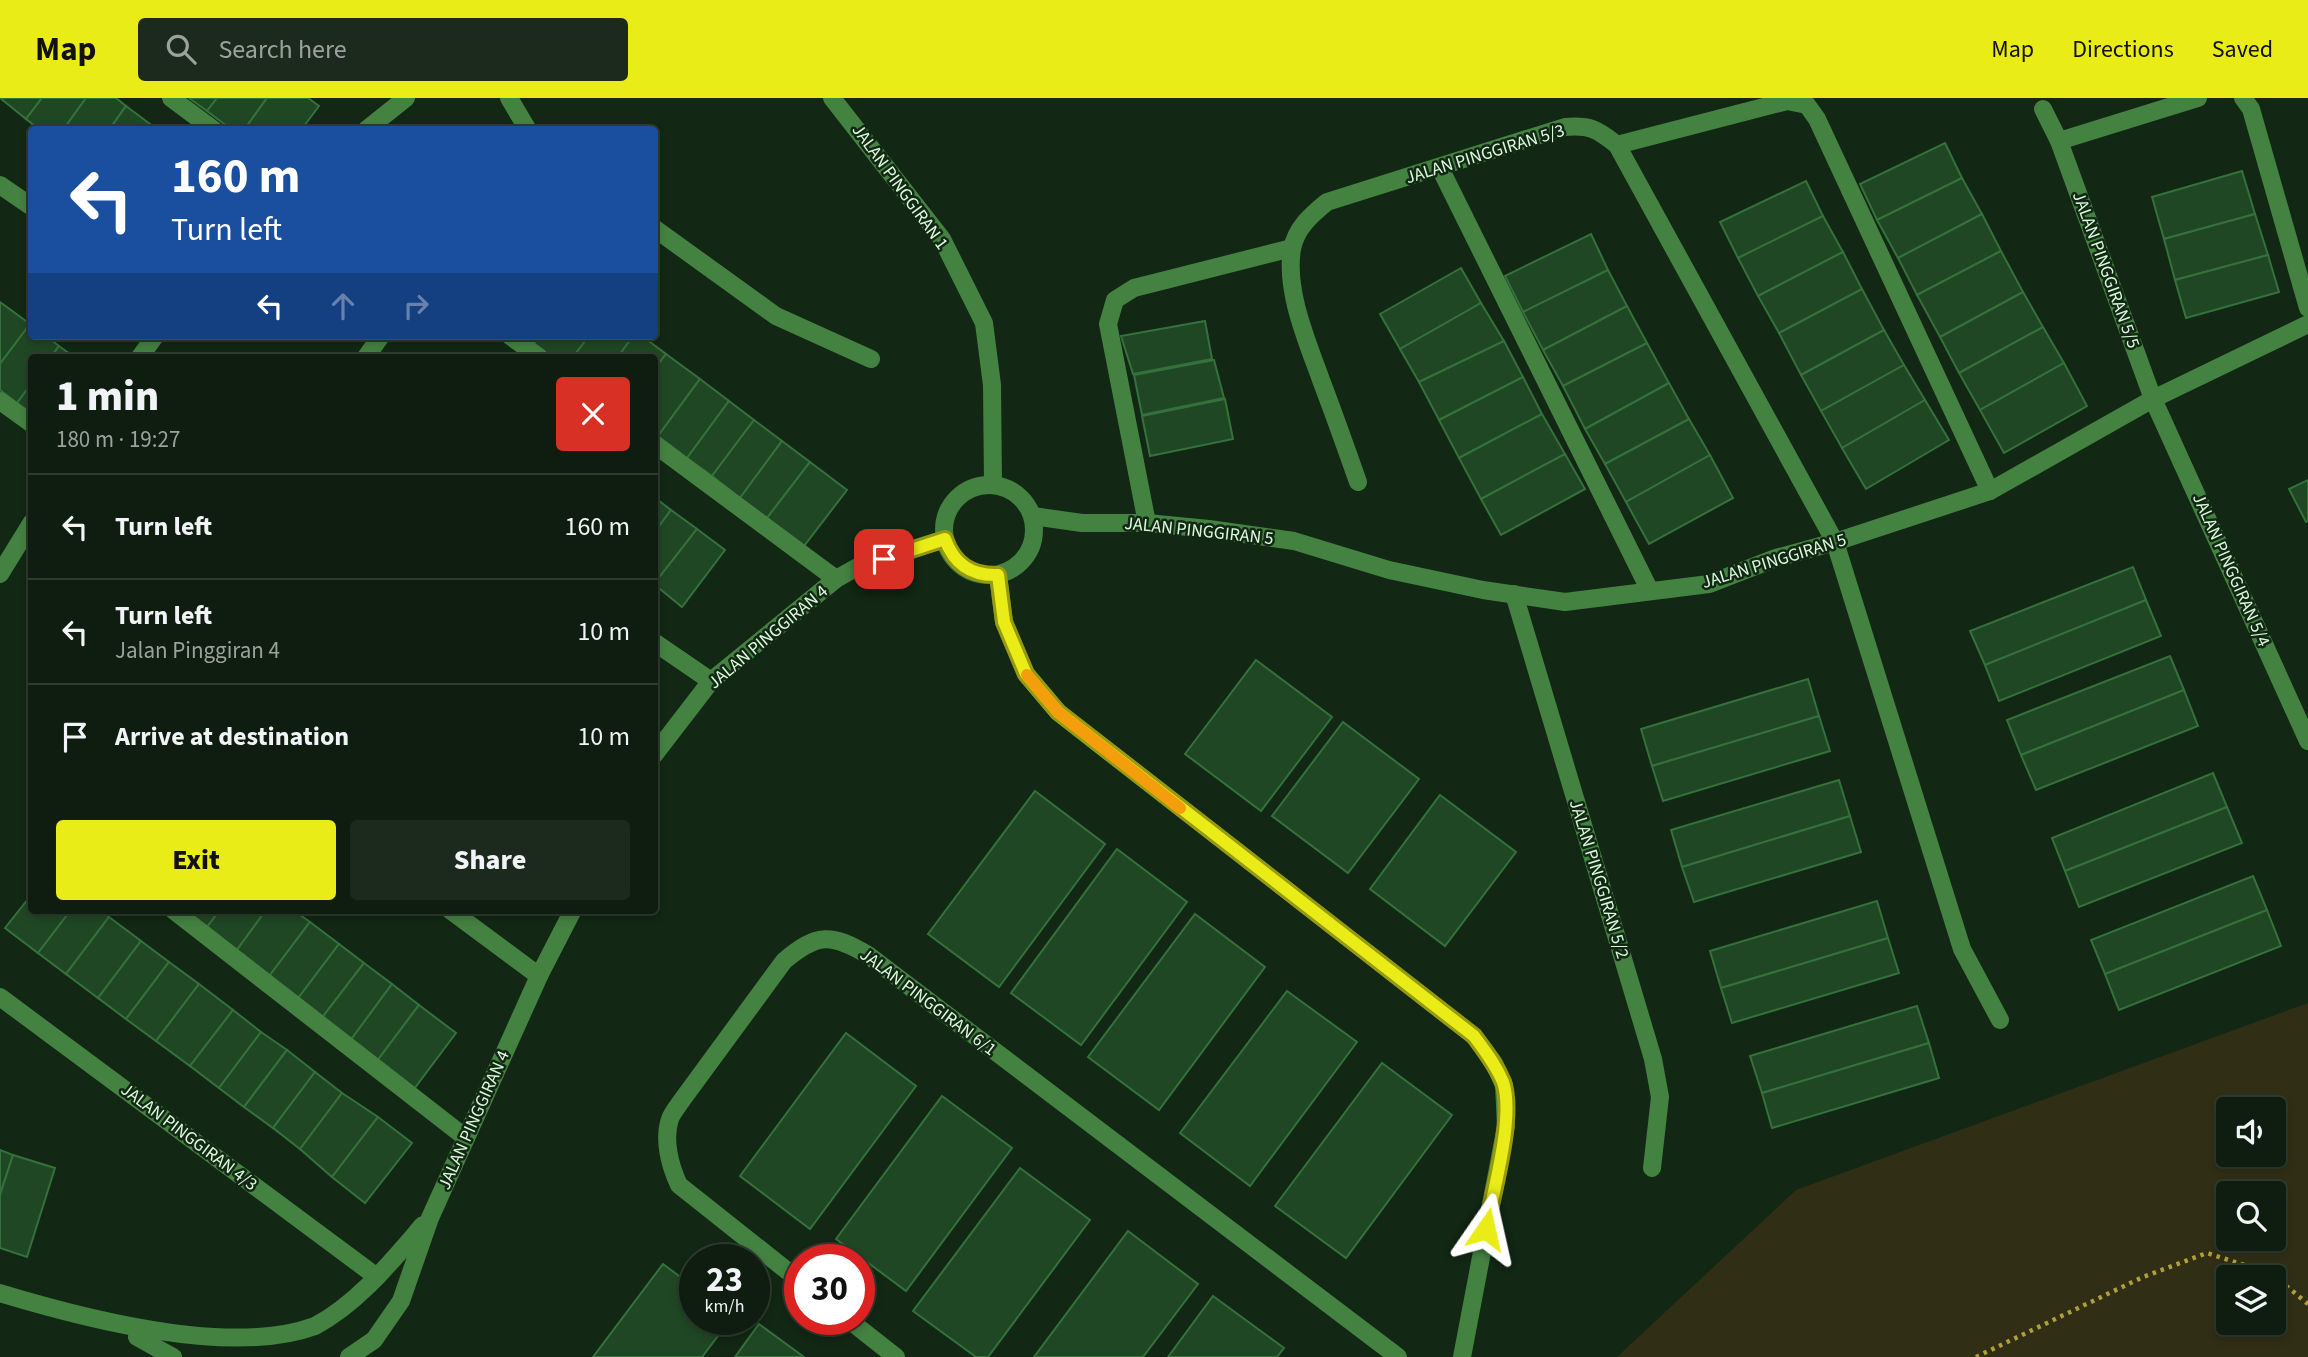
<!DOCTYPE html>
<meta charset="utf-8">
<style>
body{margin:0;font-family:"Source Sans 3",sans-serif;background:#1c2a1d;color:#f1f3f6;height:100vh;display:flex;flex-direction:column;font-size:26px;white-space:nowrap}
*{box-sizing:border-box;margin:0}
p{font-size:23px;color:#9ba29e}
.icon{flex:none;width:38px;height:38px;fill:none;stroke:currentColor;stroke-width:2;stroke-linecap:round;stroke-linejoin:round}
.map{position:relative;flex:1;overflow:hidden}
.sheet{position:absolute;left:28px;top:256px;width:630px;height:560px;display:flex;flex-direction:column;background:#0e1d0f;border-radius:7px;box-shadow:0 4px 10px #0003,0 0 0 2px #2e3b2f}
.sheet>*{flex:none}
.top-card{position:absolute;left:28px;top:28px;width:630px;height:214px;border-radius:7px;box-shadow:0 4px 10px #0003,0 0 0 2px #2e3b2f;background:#1a4fa0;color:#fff;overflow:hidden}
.controls{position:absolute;left:2216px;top:999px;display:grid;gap:14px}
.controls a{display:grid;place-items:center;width:70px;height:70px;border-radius:7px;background:#0e1d0f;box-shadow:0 4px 10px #0003,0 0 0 2px #2e3b2f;font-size:35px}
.speed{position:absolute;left:679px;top:1146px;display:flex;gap:14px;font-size:35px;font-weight:700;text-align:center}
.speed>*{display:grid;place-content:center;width:91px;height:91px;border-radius:50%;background:#0e1d0f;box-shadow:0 4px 10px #0003,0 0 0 2px #2e3b2f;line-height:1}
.speed small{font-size:18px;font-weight:400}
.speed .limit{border:10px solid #d22;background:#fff;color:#111}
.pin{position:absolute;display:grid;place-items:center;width:60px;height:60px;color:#fff;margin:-30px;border-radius:14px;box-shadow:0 4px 10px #0006}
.me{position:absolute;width:77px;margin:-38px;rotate:11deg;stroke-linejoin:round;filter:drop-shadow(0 0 5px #0008)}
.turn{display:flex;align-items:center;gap:24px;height:147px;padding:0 28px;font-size:32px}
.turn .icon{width:91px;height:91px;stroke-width:2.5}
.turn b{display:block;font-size:49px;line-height:60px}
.lanes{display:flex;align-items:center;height:66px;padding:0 28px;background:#0003;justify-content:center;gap:35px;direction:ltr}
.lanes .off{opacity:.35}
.round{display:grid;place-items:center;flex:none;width:74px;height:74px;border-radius:7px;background:#1c2a1d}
.head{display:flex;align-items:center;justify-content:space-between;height:119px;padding:0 28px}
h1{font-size:42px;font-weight:800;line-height:52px}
.primary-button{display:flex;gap:14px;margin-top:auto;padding:14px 28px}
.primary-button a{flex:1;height:80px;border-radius:7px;background:#e9ec17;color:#111;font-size:28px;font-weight:800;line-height:80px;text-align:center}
.primary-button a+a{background:#1c2a1d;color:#f1f3f6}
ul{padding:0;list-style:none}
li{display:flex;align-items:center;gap:21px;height:105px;padding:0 28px;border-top:2px solid #2e3b2f}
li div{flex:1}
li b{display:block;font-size:26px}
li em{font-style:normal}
header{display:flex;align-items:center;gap:42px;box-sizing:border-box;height:98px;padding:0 35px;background:#e9ec17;color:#111}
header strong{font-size:33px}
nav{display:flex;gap:38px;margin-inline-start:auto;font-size:24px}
.search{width:490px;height:63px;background:#1c2a1d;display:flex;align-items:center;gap:18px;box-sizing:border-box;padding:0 24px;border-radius:7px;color:#9ba29e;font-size:26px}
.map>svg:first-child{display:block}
.green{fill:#312e16;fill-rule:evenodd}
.building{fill:#204724;stroke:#34713b;stroke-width:2}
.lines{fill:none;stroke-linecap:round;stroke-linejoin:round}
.path{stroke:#b1a03a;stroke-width:4.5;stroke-dasharray:3.5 5;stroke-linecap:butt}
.minor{stroke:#448241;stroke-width:18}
.route-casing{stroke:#97990f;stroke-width:18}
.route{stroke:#e9ec17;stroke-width:12}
.slow{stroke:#f59e0b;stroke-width:12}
.labels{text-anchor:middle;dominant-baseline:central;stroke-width:5;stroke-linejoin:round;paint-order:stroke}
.street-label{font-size:18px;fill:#dbfcdc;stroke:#122714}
</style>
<header>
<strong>Map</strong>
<div class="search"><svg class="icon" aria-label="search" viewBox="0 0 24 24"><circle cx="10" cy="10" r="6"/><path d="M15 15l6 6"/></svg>Search here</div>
<nav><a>Map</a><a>Directions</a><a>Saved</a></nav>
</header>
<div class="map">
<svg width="2308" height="1259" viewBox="0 0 2308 1259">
<rect width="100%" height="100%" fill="#122714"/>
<path class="green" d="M 2308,905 L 2308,1259 L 1617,1259 L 1796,1092 ZM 2228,1012 L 2273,1012 L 2273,1057 L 2228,1057 ZM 2228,1096 L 2273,1096 L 2273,1141 L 2228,1141 ZM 2228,1180 L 2273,1180 L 2273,1225 L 2228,1225 Z"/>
<g class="building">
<path d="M 0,0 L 42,0 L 26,21 Z"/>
<path d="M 42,0 L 86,0 L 63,32 L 40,32 L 26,21 Z"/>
<path d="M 86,0 L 116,0 L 126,8 L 109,32 L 63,32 Z"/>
<path d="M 189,0 L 217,0 L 207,13 Z"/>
<path d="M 217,0 L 267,0 L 244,32 L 232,32 L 207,13 Z"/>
<path d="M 267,0 L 308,0 L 319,8 L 301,32 L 244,32 Z"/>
<path d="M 126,8 L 158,32 L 109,32 Z"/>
<path d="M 1945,45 L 1962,80 L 1877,122 L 1860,86 Z"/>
<path d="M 2242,73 L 2255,116 L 2164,141 L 2152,99 Z"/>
<path d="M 1962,80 L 1982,116 L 1898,160 L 1877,122 Z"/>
<path d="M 1806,83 L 1823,118 L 1738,160 L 1720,124 Z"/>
<path d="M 1982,116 L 2001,153 L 1917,197 L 1898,160 Z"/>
<path d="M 2255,116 L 2268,157 L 2175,182 L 2164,141 Z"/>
<path d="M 1823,118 L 1843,154 L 1758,198 L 1738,160 Z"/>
<path d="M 1591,136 L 1608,172 L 1523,214 L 1505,178 Z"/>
<path d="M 2001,153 L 2023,194 L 1940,239 L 1917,197 Z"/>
<path d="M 1843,154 L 1862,191 L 1779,235 L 1758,198 Z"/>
<path d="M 2268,157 L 2279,194 L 2186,220 L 2175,182 Z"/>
<path d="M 1461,170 L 1481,205 L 1400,251 L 1380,216 Z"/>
<path d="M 1608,172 L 1627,208 L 1543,252 L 1523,214 Z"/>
<path d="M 1862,191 L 1884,232 L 1801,277 L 1779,235 Z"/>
<path d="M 2023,194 L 2043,229 L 1959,275 L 1940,239 Z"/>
<path d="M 0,204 L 30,226 L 0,266 Z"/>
<path d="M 1481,205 L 1504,243 L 1419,284 L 1400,251 Z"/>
<path d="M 1627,208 L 1647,245 L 1563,288 L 1543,252 Z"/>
<path d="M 1205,223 L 1212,261 L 1133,276 L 1121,238 Z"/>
<path d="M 30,226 L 32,238 L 46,238 L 59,248 L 51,259 L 32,259 L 32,285 L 17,305 L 0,292 L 0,266 Z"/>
<path d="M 2043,229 L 2064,265 L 1980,312 L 1959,275 Z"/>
<path d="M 1884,232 L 1904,267 L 1821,313 L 1801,277 Z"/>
<path d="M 539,238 L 589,238 L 573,259 L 552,259 L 534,246 Z"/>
<path d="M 589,238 L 633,238 L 618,259 L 573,259 Z"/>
<path d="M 633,238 L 642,238 L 666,256 L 654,272 L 654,259 L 618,259 Z"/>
<path d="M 1504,243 L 1523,279 L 1439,322 L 1419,284 Z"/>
<path d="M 1647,245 L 1669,285 L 1585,331 L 1563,288 Z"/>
<path d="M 59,248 L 74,259 L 51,259 Z"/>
<path d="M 666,256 L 700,281 L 658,338 L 654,335 L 654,272 Z"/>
<path d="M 1214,262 L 1224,300 L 1142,317 L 1134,277 Z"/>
<path d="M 2064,265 L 2087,308 L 2004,355 L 1980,312 Z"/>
<path d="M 1904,267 L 1925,302 L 1842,350 L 1821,313 Z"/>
<path d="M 1523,279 L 1542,316 L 1459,360 L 1439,322 Z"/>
<path d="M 700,281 L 729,303 L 687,360 L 658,338 Z"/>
<path d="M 32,285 L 32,316 L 17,305 Z"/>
<path d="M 1669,285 L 1689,321 L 1605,366 L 1585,331 Z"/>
<path d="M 1225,301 L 1233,341 L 1150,358 L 1142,318 Z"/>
<path d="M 1925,302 L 1949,342 L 1866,391 L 1842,350 Z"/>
<path d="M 729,303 L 754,322 L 712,378 L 687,360 Z"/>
<path d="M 1542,316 L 1565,356 L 1481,401 L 1459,360 Z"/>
<path d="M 1689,321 L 1710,357 L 1626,404 L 1605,366 Z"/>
<path d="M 754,322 L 782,343 L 740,400 L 712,378 Z"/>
<path d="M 782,343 L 810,364 L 767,420 L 740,400 Z"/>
<path d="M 1565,356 L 1585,391 L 1501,437 L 1481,401 Z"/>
<path d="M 1710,357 L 1733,400 L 1649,446 L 1626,404 Z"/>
<path d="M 810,364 L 847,392 L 804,448 L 767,420 Z"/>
<path d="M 2308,382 L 2308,423 L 2306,424 L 2289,391 Z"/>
<path d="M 654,399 L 671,412 L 654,435 Z"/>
<path d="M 671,412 L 697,431 L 654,486 L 654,435 Z"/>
<path d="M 697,431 L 725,452 L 682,509 L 654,486 Z"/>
<path d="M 2133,469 L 2146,502 L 1985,567 L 1970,533 Z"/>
<path d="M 2146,502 L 2161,538 L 1999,603 L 1985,567 Z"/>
<path d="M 2170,558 L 2184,592 L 2021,657 L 2007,622 Z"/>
<path d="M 1256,562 L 1332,619 L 1261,713 L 1185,656 Z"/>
<path d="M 1808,581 L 1819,618 L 1652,668 L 1641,631 Z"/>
<path d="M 2184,592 L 2198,628 L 2036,692 L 2021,657 Z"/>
<path d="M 1819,618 L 1830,653 L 1663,703 L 1652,668 Z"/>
<path d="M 1343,624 L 1419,681 L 1348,775 L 1272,718 Z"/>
<path d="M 2213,675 L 2227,709 L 2065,773 L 2052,740 Z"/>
<path d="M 1839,682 L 1850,718 L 1682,769 L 1671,732 Z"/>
<path d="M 1035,693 L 1105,746 L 999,889 L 928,836 Z"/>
<path d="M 1440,697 L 1516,754 L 1445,848 L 1370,791 Z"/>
<path d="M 2227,709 L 2242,745 L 2079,809 L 2065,773 Z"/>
<path d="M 1850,718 L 1861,754 L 1694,804 L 1682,769 Z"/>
<path d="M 1117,751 L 1187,804 L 1081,947 L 1011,895 Z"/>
<path d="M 2253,778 L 2267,812 L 2105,876 L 2091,842 Z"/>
<path d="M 32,796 L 32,812 L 71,812 L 38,855 L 5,830 Z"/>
<path d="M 1877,803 L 1888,840 L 1721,890 L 1710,853 Z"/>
<path d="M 71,812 L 100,812 L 109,819 L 66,876 L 38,855 Z"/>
<path d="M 176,812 L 220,812 L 204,833 Z"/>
<path d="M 220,812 L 266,812 L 234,856 L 204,833 Z"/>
<path d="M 266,812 L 293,812 L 310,824 L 267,881 L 234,856 Z"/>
<path d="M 2267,812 L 2281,848 L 2119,912 L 2105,876 Z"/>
<path d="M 1195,816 L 1265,869 L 1159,1012 L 1088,959 Z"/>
<path d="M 109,819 L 141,843 L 98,900 L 66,876 Z"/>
<path d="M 310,824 L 339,846 L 296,903 L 267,881 Z"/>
<path d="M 1888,840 L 1899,875 L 1732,925 L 1721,890 Z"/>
<path d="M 141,843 L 169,864 L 126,921 L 98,900 Z"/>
<path d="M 339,846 L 364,865 L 321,921 L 296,903 Z"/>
<path d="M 169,864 L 199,886 L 156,943 L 126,921 Z"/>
<path d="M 364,865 L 392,886 L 350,943 L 321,921 Z"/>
<path d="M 199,886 L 233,912 L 190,968 L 156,943 Z"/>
<path d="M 392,886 L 419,907 L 377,963 L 350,943 Z"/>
<path d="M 1287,893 L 1357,944 L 1250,1088 L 1180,1035 Z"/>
<path d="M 419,907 L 456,935 L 414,991 L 377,963 Z"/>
<path d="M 1917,908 L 1929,945 L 1762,995 L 1750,958 Z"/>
<path d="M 233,912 L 261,934 L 219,990 L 190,968 Z"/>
<path d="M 261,934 L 287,952 L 244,1009 L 219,990 Z"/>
<path d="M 846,935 L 916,988 L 810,1131 L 740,1078 Z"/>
<path d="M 1929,945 L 1939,980 L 1772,1030 L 1762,995 Z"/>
<path d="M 287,952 L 315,974 L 273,1030 L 244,1009 Z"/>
<path d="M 1382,965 L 1452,1017 L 1346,1160 L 1275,1108 Z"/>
<path d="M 315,974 L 342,995 L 300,1051 L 273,1030 Z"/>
<path d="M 342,995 L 378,1019 L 332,1079 L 300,1051 Z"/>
<path d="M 942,998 L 1012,1050 L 906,1193 L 836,1141 Z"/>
<path d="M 378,1019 L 412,1045 L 365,1105 L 332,1079 Z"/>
<path d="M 0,1052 L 13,1057 L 0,1097 Z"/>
<path d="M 13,1057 L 55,1070 L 27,1159 L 0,1150 L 0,1097 Z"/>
<path d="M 1020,1070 L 1090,1122 L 988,1259 L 976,1259 L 913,1213 Z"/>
<path d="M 1128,1133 L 1198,1186 L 1143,1259 L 1034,1259 Z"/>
<path d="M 663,1166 L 695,1190 L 695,1222 L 730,1222 L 702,1259 L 593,1259 Z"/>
<path d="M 1213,1198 L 1284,1250 L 1277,1259 L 1168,1259 Z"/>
<path d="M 759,1226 L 804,1259 L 735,1259 Z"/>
</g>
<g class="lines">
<path class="path" d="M 1976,1259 L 2143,1179 L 2207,1155 L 2272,1176 L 2308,1206"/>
<g class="minor">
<path d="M 171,0 L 214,32"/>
<path d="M 509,0 L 528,32"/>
<path d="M 832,0 L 942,141 L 984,225 L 992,287 L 993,387"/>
<path d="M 2243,0 L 2251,11 L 2308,210"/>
<path d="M 2043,11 L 2059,43 L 2198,0"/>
<path d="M 366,32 L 406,0"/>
<path d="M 2059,43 L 2153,301 L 2308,643"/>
<path d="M 1617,47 L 1787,3 L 1807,7 L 1817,21 L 1990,393"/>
<path d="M 1440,70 L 1650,493"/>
<path d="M 0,87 L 32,109"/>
<path d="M 654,130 L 776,218 L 871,261"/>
<path d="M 510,238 L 539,259"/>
<path d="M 140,259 L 155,238"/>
<path d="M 366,259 L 381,238"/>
<path d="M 0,303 L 32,326"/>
<path d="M 654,346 L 836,481"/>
<path d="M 1358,384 C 1346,350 1334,316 1321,282 C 1307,243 1285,193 1292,151 C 1296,130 1311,117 1327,104 L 1565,29 C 1590,27 1597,31 1617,47 L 1835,444 L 1962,851 L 2000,922"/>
<circle cx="989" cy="432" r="45"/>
<path d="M 1033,418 L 1082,425 L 1147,425 L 1209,431 L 1294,443 L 1389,472 L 1483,492 L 1565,504 L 1709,486 L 1776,460 L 1835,444 L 1990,393 L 2153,301 L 2308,226"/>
<path d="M 1147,425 L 1108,226 L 1115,202 L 1134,190 L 1292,150"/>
<path d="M 0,476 L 32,424"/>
<path d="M 998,477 L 1004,524 L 1026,576 L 1058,614 L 1474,938 L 1494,965 L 1504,987 L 1506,1028 L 1462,1259"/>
<path d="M 1514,496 L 1653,961 L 1660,999 L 1652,1070"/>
<path d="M 654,544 L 711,583"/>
<path d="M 654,657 L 711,583 L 836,481 L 861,467 L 945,441"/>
<path d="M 173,812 L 466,1040"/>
<path d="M 450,812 L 539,878"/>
<path d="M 0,899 L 377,1179"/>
<path d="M 800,1183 L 679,1087 C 670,1068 663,1042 670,1021 C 672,1015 678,1008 682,1002 L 784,863 C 817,835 831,835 868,857 L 1398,1259"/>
<path d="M 0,1195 C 86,1221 231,1259 315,1228 C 358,1205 391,1164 423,1127"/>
<path d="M 849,1222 L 896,1259"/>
<path d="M 137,1239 L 173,1259"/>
<path d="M 349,1259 L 374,1242 L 401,1203 L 430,1120 L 539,878 L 573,812"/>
</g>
</g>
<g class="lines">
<defs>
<path id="route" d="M 884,461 L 945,441 C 954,466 971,478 998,477 L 1004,524 L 1026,576 L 1058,614 L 1474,938 C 1485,953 1496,967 1503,984 C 1515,1019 1493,1093 1486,1131"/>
</defs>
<use href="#route" class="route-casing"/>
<use href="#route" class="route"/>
<path class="slow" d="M 1027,577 L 1058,614 L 1180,710"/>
</g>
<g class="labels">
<g class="street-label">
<text transform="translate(1485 56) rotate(-17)">JALAN PINGGIRAN 5/3</text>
<text transform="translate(900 89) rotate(54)">JALAN PINGGIRAN 1</text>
<text transform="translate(2106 172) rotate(70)">JALAN PINGGIRAN 5/5</text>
<text transform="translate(1199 433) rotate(6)">JALAN PINGGIRAN 5</text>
<text transform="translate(1774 463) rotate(-17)">JALAN PINGGIRAN 5</text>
<text transform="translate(2231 472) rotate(66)">JALAN PINGGIRAN 5/4</text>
<text transform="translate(768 539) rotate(-40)">JALAN PINGGIRAN 4</text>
<text transform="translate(1599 781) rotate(73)">JALAN PINGGIRAN 5/2</text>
<text transform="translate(928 904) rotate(37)">JALAN PINGGIRAN 6/1</text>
<text transform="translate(474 1022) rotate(-66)">JALAN PINGGIRAN 4</text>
<text transform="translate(189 1039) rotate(37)">JALAN PINGGIRAN 4/3</text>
</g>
</g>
</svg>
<div class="controls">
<a><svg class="icon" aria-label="sound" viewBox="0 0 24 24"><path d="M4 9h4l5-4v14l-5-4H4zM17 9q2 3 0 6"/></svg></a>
<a><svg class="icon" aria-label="search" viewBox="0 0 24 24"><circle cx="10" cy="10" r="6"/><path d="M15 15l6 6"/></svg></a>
<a><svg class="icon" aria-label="layers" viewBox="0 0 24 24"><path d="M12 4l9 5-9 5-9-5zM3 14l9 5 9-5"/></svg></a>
</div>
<div class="speed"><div>23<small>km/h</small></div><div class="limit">30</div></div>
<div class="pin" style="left:884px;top:461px;background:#d93025"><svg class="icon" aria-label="arrive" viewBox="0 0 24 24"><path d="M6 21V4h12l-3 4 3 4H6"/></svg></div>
<svg class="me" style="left:1486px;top:1131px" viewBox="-20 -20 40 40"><path d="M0-17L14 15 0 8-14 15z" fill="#e9ec17" stroke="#fff" stroke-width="4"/></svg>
<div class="top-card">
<div class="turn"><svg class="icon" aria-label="left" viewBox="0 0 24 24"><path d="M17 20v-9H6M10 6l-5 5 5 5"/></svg><div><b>160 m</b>Turn left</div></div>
<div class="lanes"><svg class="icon" aria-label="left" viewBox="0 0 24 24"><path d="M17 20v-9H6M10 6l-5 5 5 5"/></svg><svg class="icon off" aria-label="ahead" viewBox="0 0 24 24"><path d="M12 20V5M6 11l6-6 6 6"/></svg><svg class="icon off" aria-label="right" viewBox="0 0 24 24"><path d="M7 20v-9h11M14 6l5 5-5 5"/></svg></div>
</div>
<section class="sheet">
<div class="head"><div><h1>1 min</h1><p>180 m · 19:27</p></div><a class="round" style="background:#d93025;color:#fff"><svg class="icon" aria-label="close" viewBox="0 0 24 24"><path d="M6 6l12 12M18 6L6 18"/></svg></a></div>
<ul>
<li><svg class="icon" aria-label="left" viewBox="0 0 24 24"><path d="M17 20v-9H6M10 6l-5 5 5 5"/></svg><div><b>Turn left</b></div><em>160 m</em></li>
<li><svg class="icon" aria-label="left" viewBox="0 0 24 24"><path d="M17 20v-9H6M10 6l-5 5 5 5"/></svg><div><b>Turn left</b><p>Jalan Pinggiran 4</p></div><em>10 m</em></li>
<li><svg class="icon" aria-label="arrive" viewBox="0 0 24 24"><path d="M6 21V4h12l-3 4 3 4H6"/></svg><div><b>Arrive at destination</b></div><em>10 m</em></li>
</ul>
<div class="primary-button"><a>Exit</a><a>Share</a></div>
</section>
</div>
